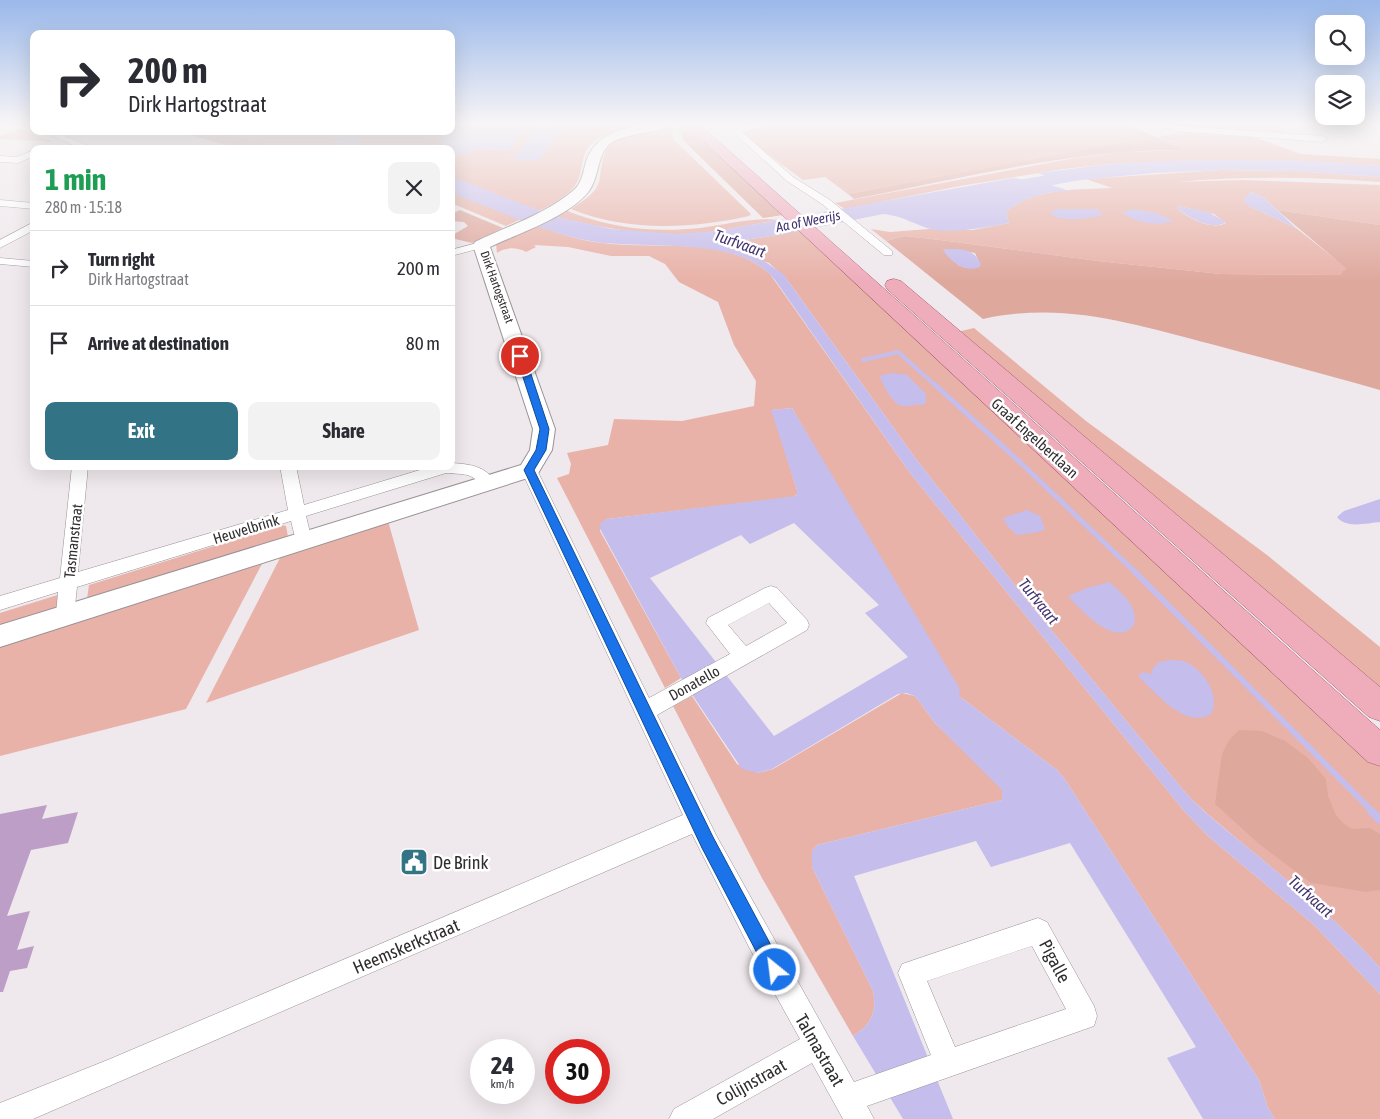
<!DOCTYPE html>
<meta charset="utf-8">
<style>
body{margin:0;font-family:"Asap Condensed",sans-serif;background:#f2f2f3;color:#2b2b33;height:100vh;display:flex;flex-direction:column;font-size:19px;white-space:nowrap}
*{box-sizing:border-box;margin:0}
p{font-size:16px;color:#7c7c81}
.icon{flex:none;width:28px;height:28px;fill:none;stroke:currentColor;stroke-width:2;stroke-linecap:round;stroke-linejoin:round}
.map{position:relative;flex:1;overflow:hidden}
.panel{position:absolute;left:30px;top:145px;width:425px;height:325px;display:flex;flex-direction:column;background:#fff;border-radius:10px;box-shadow:0 5px 20px #0002}
.panel>*{flex:none}
.banner{position:absolute;left:30px;top:30px;width:425px;height:105px;border-radius:10px;box-shadow:0 5px 20px #0002;background:#fff;color:#2b2b33;overflow:hidden}
.controls{position:absolute;left:1315px;top:15px;display:grid;gap:10px}
.controls a{display:grid;place-items:center;width:50px;height:50px;border-radius:10px;background:#fff;box-shadow:0 5px 20px #0002;font-size:25px}
.speed{position:absolute;left:470px;top:1039px;display:flex;gap:10px;font-size:25px;font-weight:700;text-align:center}
.speed>*{display:grid;place-content:center;width:65px;height:65px;border-radius:50%;background:#fff;box-shadow:0 5px 20px #0002;line-height:1}
.speed small{font-size:12px;font-weight:400}
.speed .limit{border:8px solid #d22;background:#fff;color:#111}
.pin{position:absolute;display:grid;place-items:center;width:42px;height:42px;color:#fff;margin:-21px;border:2px solid #fff;border-radius:50%;box-shadow:0 1px 5px #0007}
.me{position:absolute;width:55px;margin:-28px;rotate:331deg;stroke-linejoin:round;filter:drop-shadow(0 0 4px #0008)}
.turn{display:flex;align-items:center;gap:18px;height:105px;padding:0 15px;font-size:22px}
.turn .icon{width:65px;height:65px;stroke-width:2.5}
.turn b{display:block;font-size:35px;line-height:42px}
.round{display:grid;place-items:center;flex:none;width:52px;height:52px;border-radius:10px;background:#f2f2f3}
.headline{display:flex;align-items:center;justify-content:space-between;height:85px;padding:0 15px}
h1{font-size:30px;font-weight:700;line-height:38px;color:#1e9e55}
.button{display:flex;gap:10px;margin-top:auto;padding:10px 15px}
.button a{flex:1;height:58px;border-radius:10px;background:#327486;color:#fff;font-size:20px;font-weight:700;line-height:58px;text-align:center}
.button a+a{background:#f2f2f3;color:#2b2b33}
ul{padding:0;list-style:none}
li{display:flex;align-items:center;gap:15px;height:75px;padding:0 15px;border-top:1px solid #e1e1e2}
li div{flex:1}
li b{display:block;font-size:19px}
li em{font-style:normal}
.map>svg:first-child{display:block}
.green{fill:#e8b2a8;fill-rule:evenodd}
.forest{fill:#dfa89d;fill-rule:evenodd}
.water{fill:#c5bdec;fill-rule:evenodd}
.pier{fill:#efe8ec}
.lines{fill:none;stroke-linecap:round;stroke-linejoin:round}
.stream-far3{stroke:#c5bdec;stroke-width:4}
.stream-far2{stroke:#c5bdec;stroke-width:5}
.stream-far1{stroke:#c5bdec;stroke-width:6}
.stream{stroke:#c5bdec;stroke-width:8}
.river{fill:#c5bdec;fill-rule:evenodd}
.building{fill:#bd9ec7}
.street-casing{stroke:#999396;stroke-width:1}
.secondary-casing{stroke:#999396;stroke-width:2}
.primary-casing{stroke:#a65d6e;stroke-width:1}
.street{fill:#fff;fill-rule:evenodd}
.secondary{fill:#fff;fill-rule:evenodd}
.primary{fill:#efadbc;fill-rule:evenodd}
.route{fill:#1a73e8;stroke:#114b97}
.labels{text-anchor:middle;dominant-baseline:central;stroke-width:5;stroke-linejoin:round;paint-order:stroke}
.far-street-label{font-size:12px;fill:#302d2f;stroke:#fff}
.far-water-label{font-size:14px;font-style:italic;fill:#42336e;stroke:#fff}
.street-label{font-size:15px;fill:#302d2f;stroke:#fff}
.water-label{font-size:16px;font-style:italic;fill:#42336e;stroke:#fff}
.near-poi-label{font-size:18px;fill:#302d2f;stroke:#fff;text-anchor:start}
.near-street-label{font-size:18px;fill:#302d2f;stroke:#fff}
</style>
<div class="map">
<svg width="1380" height="1119" viewBox="0 0 1380 1119">
<rect width="100%" height="100%" fill="#efe8ec"/>
<g class="green">
<path d="M 451,124 L 645,124 C 626,127 596,133 586,151 C 581,161 582,175 576,184 C 564,203 526,216 506,226 L 451,203 L 451,149 L 238,149 L 178,131 L 451,131 Z"/>
<path d="M 779,124 L 1126,124 L 1125,127 L 1147,138 L 848,194 L 825,177 L 803,180 L 743,136 L 743,132 L 752,128 Z"/>
<path d="M 1160,124 L 1279,124 L 1283,134 L 1165,126 Z"/>
<path d="M 672,127 L 673,139 L 751,214 L 749,216 C 691,229 627,232 571,209 C 613,183 592,181 608,146 C 625,132 650,130 672,127 Z"/>
<path d="M 21,129 L 54,142 L 0,139 L 0,136 Z"/>
<path d="M 1186,131 L 1251,136 L 1301,154 L 1380,159 L 1380,165 L 1232,160 L 1118,163 L 1063,169 L 960,186 L 845,209 L 835,203 L 1075,158 L 1125,152 L 1184,150 L 1158,137 Z"/>
<path d="M 1222,170 L 1295,171 L 1380,177 L 1380,182 C 1313,177 1244,176 1177,182 L 1241,180 L 1380,185 L 1380,225 L 1277,210 L 1264,198 L 1251,192 L 1244,200 L 1249,206 L 1296,228 L 1348,269 L 1341,275 L 1221,274 L 1098,261 L 940,240 L 905,236 L 886,241 L 871,229 L 890,232 L 929,229 L 973,230 L 1009,223 L 1006,212 C 1036,187 1075,190 1112,188 L 1086,179 ZM 1178,206 L 1214,214 L 1226,223 C 1212,231 1187,218 1177,208 Z"/>
<path d="M 565,210 C 608,228 654,233 700,228 C 726,225 753,217 779,220 C 752,224 726,231 699,233 C 650,237 601,228 553,216 Z"/>
<path d="M 537,225 C 558,233 580,241 603,243 C 657,250 726,235 770,274 L 910,473 L 1185,812 L 1209,837 L 1314,925 L 1380,994 L 1380,1119 L 1275,1119 L 1268,1108 L 1259,1080 L 1064,778 L 1057,770 L 959,696 L 792,408 L 772,410 L 797,490 L 797,494 L 794,497 L 607,519 L 601,524 L 600,531 L 681,678 L 665,688 L 557,478 L 569,474 L 571,464 L 567,453 L 608,445 L 614,419 L 682,421 L 754,406 L 756,381 L 734,345 L 718,302 L 679,282 L 665,264 L 649,256 L 611,256 L 568,247 L 534,245 L 536,247 L 526,252 C 517,247 505,247 497,253 L 496,244 Z"/>
<path d="M 799,229 L 1380,763 L 1380,968 C 1339,920 1289,882 1241,842 C 1222,826 1201,810 1184,791 L 1025,598 L 916,459 L 786,278 L 769,263 L 718,244 L 784,234 Z"/>
<path d="M 974,328 L 1086,421 L 1267,555 L 1380,647 L 1380,695 L 957,332 Z"/>
<path d="M 388,521 L 419,630 L 206,703 L 282,554 Z"/>
<path d="M 282,525 L 286,526 L 288,537 L 87,599 L 89,585 Z"/>
<path d="M 264,560 L 186,709 L 0,756 L 0,642 Z"/>
<path d="M 64,593 L 64,607 L 0,626 L 0,613 Z"/>
<path d="M 902,693 L 915,696 L 935,723 L 999,785 L 1002,790 L 1002,800 L 817,845 L 812,851 L 812,867 L 873,991 C 877,1012 872,1024 853,1036 L 762,878 L 673,706 L 692,696 L 737,764 L 758,773 L 773,769 Z"/>
</g>
<g class="forest">
<path d="M 1126,124 L 1186,150 C 1074,149 963,178 854,199 L 848,194 L 1146,138 L 1125,127 Z"/>
<path d="M 684,125 L 781,213 L 783,215 L 763,218 L 683,140 L 679,126 Z"/>
<path d="M 182,131 L 217,131 L 272,146 L 268,149 L 247,149 L 194,136 Z"/>
<path d="M 460,210 L 503,228 L 472,243 L 451,238 L 451,236 L 468,226 L 464,222 L 451,221 L 451,214 Z"/>
<path d="M 1277,210 L 1380,225 L 1380,390 C 1324,374 1267,359 1211,344 C 1132,324 1065,301 983,319 L 886,241 L 905,236 L 940,240 L 1098,261 L 1221,274 L 1341,275 L 1343,271 L 1347,269 ZM 954,249 L 975,253 L 980,264 L 979,267 L 966,268 L 958,265 Z"/>
<path d="M 1239,730 L 1262,731 L 1285,741 L 1308,758 L 1326,779 L 1328,796 L 1336,815 L 1344,824 L 1352,829 L 1370,828 L 1380,834 L 1380,890 L 1366,892 L 1311,883 L 1259,844 L 1215,804 L 1222,754 L 1229,740 Z"/>
</g>
<g class="water">
<path d="M 456,124 L 525,124 L 508,151 L 480,149 L 459,155 L 441,142 L 440,137 L 445,131 L 451,131 L 451,127 Z"/>
<path d="M 538,124 L 549,124 L 563,128 L 539,160 L 523,161 L 512,158 L 521,149 Z"/>
<path d="M 345,131 L 361,131 L 363,139 L 348,149 L 331,149 Z"/>
<path d="M 1193,160 L 1290,160 L 1380,165 L 1380,177 L 1295,171 L 1222,170 L 1154,173 L 1059,182 L 1038,173 L 1118,163 Z"/>
<path d="M 451,176 L 553,216 L 612,229 L 677,234 L 717,231 L 1013,178 L 1044,183 L 1070,191 C 1047,191 1024,197 1006,212 L 1009,223 C 987,227 949,235 927,228 C 912,223 900,215 883,214 L 784,234 L 718,244 L 764,261 L 783,274 L 916,459 L 1025,598 L 1184,791 C 1201,810 1221,826 1241,842 C 1289,882 1339,920 1380,968 L 1380,994 L 1314,925 L 1209,837 L 1185,812 L 910,473 L 775,280 C 737,232 639,252 585,240 C 539,230 495,209 451,193 Z"/>
<path d="M 1251,192 L 1264,198 L 1296,228 L 1249,206 L 1243,201 Z"/>
<path d="M 1178,206 L 1208,212 L 1226,222 C 1213,232 1187,217 1177,208 Z"/>
<path d="M 1057,209 L 1097,209 L 1103,215 C 1089,218 1061,224 1050,213 Z"/>
<path d="M 1134,209 L 1157,213 L 1173,221 C 1159,227 1133,223 1122,212 Z"/>
<path d="M 943,249 C 960,249 974,247 981,265 C 970,276 948,261 943,249 Z"/>
<path d="M 892,373 L 907,375 L 926,394 L 926,403 L 922,405 C 916,404 908,407 902,406 C 891,403 884,385 879,376 Z"/>
<path d="M 792,408 L 960,689 L 959,696 L 1057,770 L 1064,778 L 1259,1080 L 1268,1108 L 1275,1119 L 1203,1119 L 1167,1058 L 1196,1047 L 1070,843 L 991,867 L 976,841 L 854,876 L 953,1119 L 903,1119 L 853,1036 C 872,1024 877,1012 873,991 L 812,867 L 812,851 L 817,845 L 1002,800 L 1002,790 L 935,723 L 915,696 L 906,693 L 898,694 L 772,769 L 758,773 L 742,769 L 681,678 L 599,527 L 603,521 L 607,519 L 796,496 L 797,490 L 771,410 ZM 794,523 L 879,605 L 865,613 L 908,657 L 774,736 L 650,578 L 741,535 L 750,544 Z"/>
<path d="M 1380,499 L 1380,522 C 1366,523 1346,529 1337,517 L 1344,511 Z"/>
<path d="M 1027,510 L 1040,516 L 1045,529 L 1039,532 L 1017,535 L 1008,527 L 1003,518 Z"/>
<path d="M 1109,582 C 1122,593 1139,607 1134,625 C 1116,649 1081,610 1068,596 L 1087,588 Z"/>
<path d="M 1170,660 C 1174,660 1178,660 1182,661 C 1201,665 1222,696 1211,714 C 1185,730 1155,692 1138,676 L 1143,672 L 1151,674 L 1153,668 L 1159,662 Z"/>
</g>
<path class="pier" d="M 823,212 L 835,221 L 834,223 L 791,231 L 780,220 Z"/>
<g class="lines">
<path class="stream-far3" d="M 863,360 L 898,352 L 935,385"/>
<path class="stream-far2" d="M 934,384 L 1023,465 L 1135,572"/>
<path class="stream-far1" d="M 1134,571 L 1373,812"/>
<path class="stream" d="M 1371,811 L 1380,820"/>
<path class="river" d="M 1095,167 L 1101,168 L 1104,172 L 1101,176 L 995,196 L 988,194 L 986,190 L 988,186 L 995,184 Z"/>
</g>
<path class="building" d="M 47,805 L 42,819 L 78,812 L 68,843 L 31,850 L 7,916 L 30,911 L 17,950 L 34,946 L 27,968 L 10,971 L 3,992 L 0,992 L 0,814 Z"/>
<g class="lines">
<defs>
<g id="street">
<path d="M 22,124 L 34,124 L 34,129 Z"/>
<path d="M 753,124 L 770,124 L 742,132 L 793,177 L 830,200 L 892,251 L 892,255 L 884,255 L 822,204 L 787,181 L 734,133 L 735,128 Z"/>
<path d="M 1151,124 L 1323,136 L 1327,139 L 1323,142 L 1176,131 Z"/>
<path d="M 41,131 L 53,131 L 95,149 L 82,149 Z"/>
<path d="M 34,150 L 34,156 L 18,163 L 0,162 L 0,156 L 17,157 Z"/>
<path d="M 0,200 L 34,203 L 34,209 L 0,206 Z"/>
<path d="M 34,222 L 34,230 L 0,248 L 0,240 Z"/>
<path d="M 481,242 L 485,243 L 485,247 L 451,256 L 451,250 Z"/>
<path d="M 0,258 L 34,261 L 34,267 L 0,264 Z"/>
<path d="M 451,463 C 470,464 486,466 496,483 L 494,487 C 481,490 480,480 470,476 C 463,473 453,474 446,473 L 306,516 L 312,541 L 309,545 L 303,547 L 297,545 L 291,521 L 77,587 L 74,615 L 72,620 L 65,622 L 58,620 L 56,615 L 58,592 L 0,610 L 0,596 L 60,578 L 72,466 L 88,466 L 78,572 L 288,510 L 280,466 L 296,466 L 304,505 L 433,466 L 451,466 Z"/>
<path d="M 529,465 L 535,466 L 537,470 L 649,698 L 730,654 L 706,623 L 708,618 L 765,588 L 771,586 L 777,588 L 807,620 L 809,625 L 807,630 L 657,715 L 716,835 L 854,1082 L 931,1055 L 898,973 L 902,964 L 1038,918 L 1047,922 L 1094,1006 L 1097,1016 L 1094,1026 L 867,1106 L 874,1119 L 843,1119 L 812,1063 L 713,1119 L 669,1119 L 674,1109 L 800,1039 L 750,949 L 692,834 L 33,1119 L 0,1119 L 0,1103 L 110,1059 L 683,815 L 521,470 L 523,466 ZM 769,603 L 787,623 L 746,646 L 728,625 ZM 1032,946 L 1066,1009 L 955,1047 L 927,981 Z"/>
</g>
<path id="secondary" d="M 643,124 L 672,124 C 663,133 627,132 611,143 C 596,155 600,176 589,191 C 569,217 519,233 490,247 L 555,429 L 552,450 L 537,475 L 0,647 L 0,625 L 521,465 L 530,450 L 533,429 L 473,245 L 475,242 C 508,226 546,214 574,190 C 582,183 583,172 586,162 C 594,136 619,129 643,124 Z"/>
<g id="primary">
<path d="M 685,124 L 699,124 L 1380,730 L 1380,766 L 1368,762 Z"/>
<path d="M 894,279 L 901,281 L 1380,687 L 1380,721 L 1369,717 L 887,289 L 885,285 L 887,281 Z"/>
</g>
</defs>
<use href="#street" class="street-casing"/>
<use href="#secondary" class="secondary-casing"/>
<use href="#primary" class="primary-casing"/>
<use href="#street" class="street"/>
<use href="#secondary" class="secondary"/>
<use href="#primary" class="primary"/>
</g>
<linearGradient id="sky" x2="0" y2="1"><stop stop-color="#9ab8ea"/><stop offset="0.44" stop-color="#f8f5f6"/><stop offset="1" stop-color="#f8f5f6" stop-opacity="0"/></linearGradient>
<rect width="1380" height="281" fill="url(#sky)"/>
<path class="route" d="M 520,353 L 525,356 L 549,429 L 546,450 L 534,470 L 713,837 L 781,964 L 784,970 L 781,976 L 775,978 L 769,976 L 702,848 L 524,470 L 536,450 L 540,429 L 516,356 Z"/>
<defs>
<symbol id="civic-square" viewBox="-11 -11 22 22"><rect x="-9" y="-9" width="18" height="18" rx="4" fill="#327486" stroke="#fff"/><path d="M-.6-6.5H3V-4.5H.6V-3L4-1V1h2V6H-6V1h2V-1L-.6-3ZM-1.2 2.5V6h2.4V2.5Z" fill="#fff"/></symbol>
</defs>
<g fill-rule="evenodd">
<use href="#civic-square" x="398" y="846" width="32" height="32"/>
</g>
<g class="labels">
<g class="far-street-label">
<text transform="translate(497 287) rotate(70)">Dirk Hartogstraat</text>
</g>
<g class="far-water-label">
<text transform="translate(808 221) rotate(-11)">Aa of Weerijs</text>
</g>
<g class="street-label">
<text transform="translate(1035 438) rotate(42)">Graaf Engelbertlaan</text>
<text transform="translate(246 529) rotate(-17)">Heuvelbrink</text>
<text transform="translate(73 541) rotate(-84)">Tasmanstraat</text>
<text transform="translate(694 683) rotate(-29)">Donatello</text>
</g>
<g class="water-label">
<text transform="translate(740 243) rotate(20)">Turfvaart</text>
<text transform="translate(1039 601) rotate(51)">Turfvaart</text>
<text transform="translate(1311 896) rotate(42)">Turfvaart</text>
</g>
<g class="near-poi-label">
<text x="433" y="862">De Brink</text>
</g>
<g class="near-street-label">
<text transform="translate(406 946) rotate(-23)">Heemskerkstraat</text>
<text transform="translate(1055 961) rotate(62)">Pigalle</text>
<text transform="translate(820 1050) rotate(60)">Talmastraat</text>
<text transform="translate(751 1082) rotate(-29)">Colijnstraat</text>
</g>
</g>
</svg>
<div class="controls">
<a><svg class="icon" aria-label="search" viewBox="0 0 24 24"><circle cx="10" cy="10" r="6"/><path d="M15 15l6 6"/></svg></a>
<a><svg class="icon" aria-label="layers" viewBox="0 0 24 24"><path d="M12 4l9 5-9 5-9-5zM3 14l9 5 9-5"/></svg></a>
</div>
<div class="speed"><div>24<small>km/h</small></div><div class="limit">30</div></div>
<div class="pin" style="left:520px;top:356px;background:#d93025"><svg class="icon" aria-label="arrive" viewBox="0 0 24 24"><path d="M6 21V4h12l-3 4 3 4H6"/></svg></div>
<svg class="me" style="left:775px;top:970px" viewBox="-20 -20 40 40"><circle r="17" fill="#1a73e8" stroke="#fff" stroke-width="3"/><path d="M0-11L8 9 0 5-8 9z" fill="#fff"/></svg>
<div class="banner">
<div class="turn"><svg class="icon" aria-label="right" viewBox="0 0 24 24"><path d="M7 20v-9h11M14 6l5 5-5 5"/></svg><div><b>200 m</b>Dirk Hartogstraat</div></div>
</div>
<section class="panel">
<div class="headline"><div><h1>1 min</h1><p>280 m · 15:18</p></div><a class="round"><svg class="icon" aria-label="close" viewBox="0 0 24 24"><path d="M6 6l12 12M18 6L6 18"/></svg></a></div>
<ul>
<li><svg class="icon" aria-label="right" viewBox="0 0 24 24"><path d="M7 20v-9h11M14 6l5 5-5 5"/></svg><div><b>Turn right</b><p>Dirk Hartogstraat</p></div><em>200 m</em></li>
<li><svg class="icon" aria-label="arrive" viewBox="0 0 24 24"><path d="M6 21V4h12l-3 4 3 4H6"/></svg><div><b>Arrive at destination</b></div><em>80 m</em></li>
</ul>
<div class="button"><a>Exit</a><a>Share</a></div>
</section>
</div>
